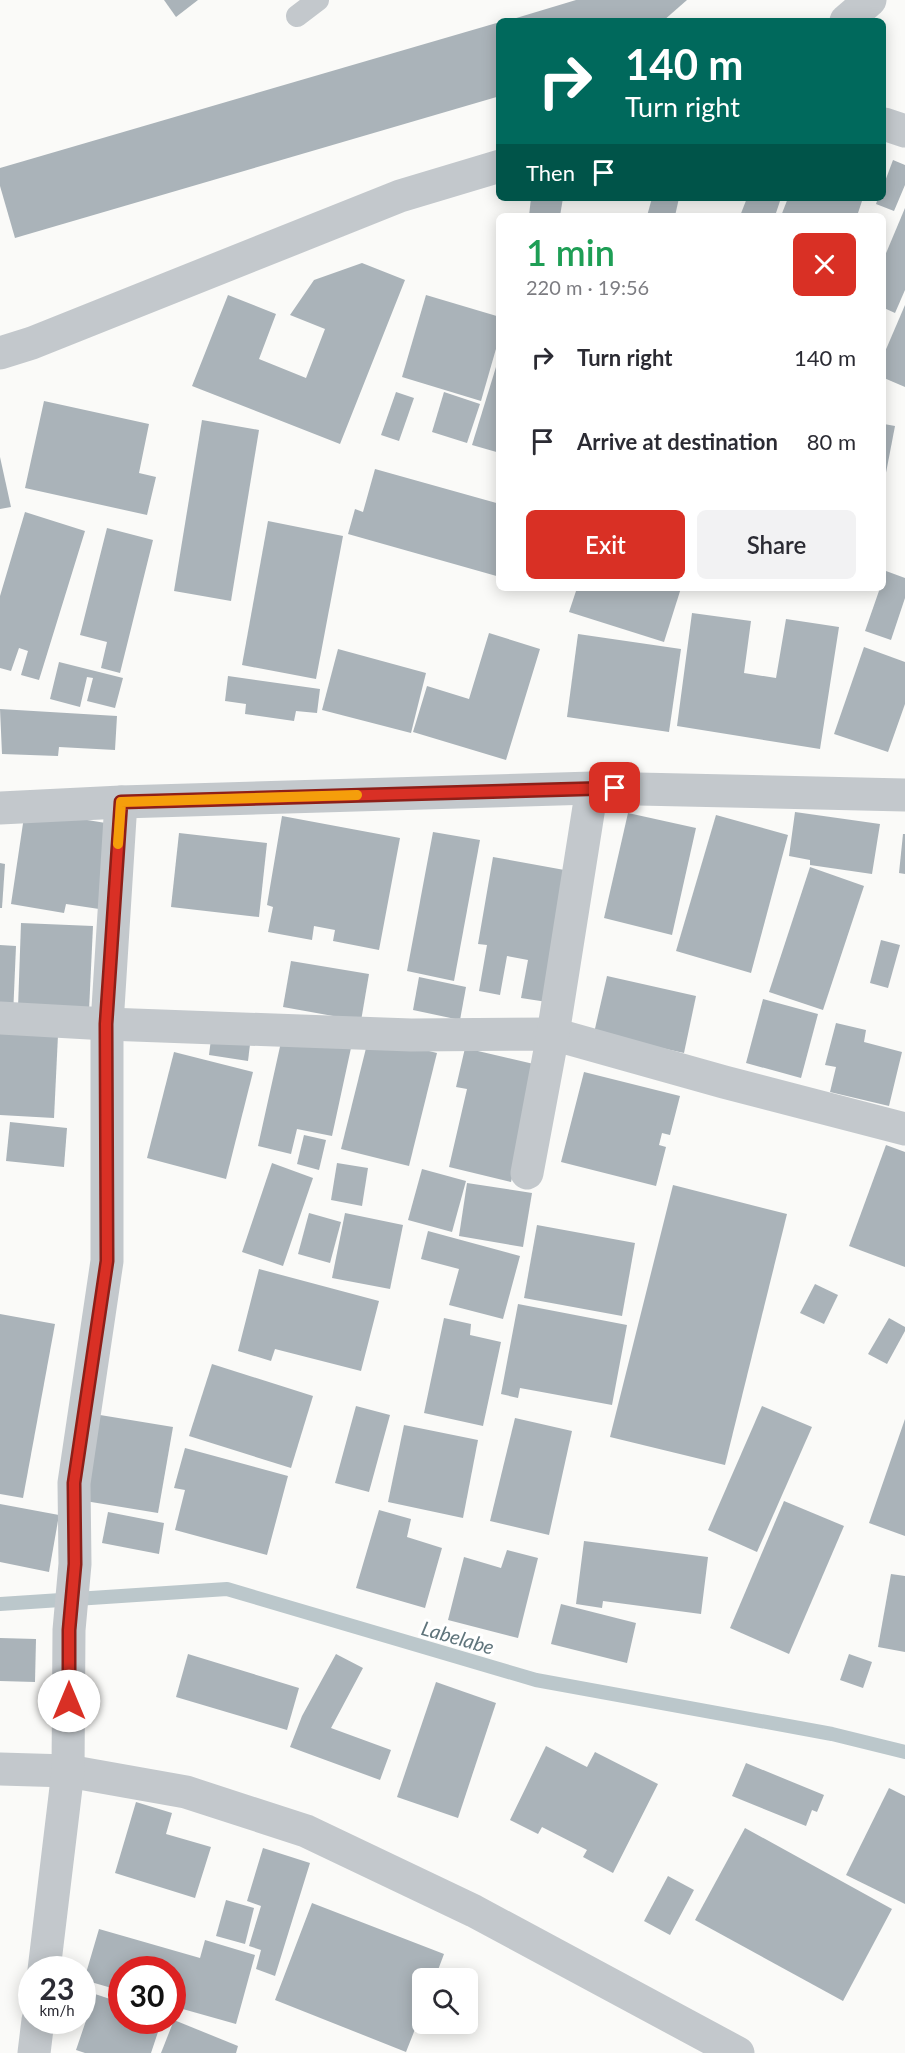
<!DOCTYPE html>
<meta charset="utf-8">
<style>
body{margin:0;font-family:Lato,sans-serif;background:#f2f2f3;color:#2b2b33;height:100vh;display:flex;flex-direction:column;font-size:22px;white-space:nowrap}
*{box-sizing:border-box;margin:0}
p{font-size:20px;color:#7c7c81}
.icon{flex:none;width:33px;height:33px;fill:none;stroke:currentColor;stroke-width:2;stroke-linecap:round;stroke-linejoin:round}
.map{position:relative;flex:1;overflow:hidden}
.details{position:absolute;left:496px;top:213px;width:390px;height:378px;display:flex;flex-direction:column;background:#fff;border-radius:9px;box-shadow:0 3px 15px #0003}
.details>*{flex:none}
.banner{position:absolute;left:496px;top:18px;width:390px;height:183px;border-radius:9px;box-shadow:0 3px 15px #0003;background:#00695c;color:#fff;overflow:hidden}
.controls{position:absolute;left:412px;top:1968px;display:grid;gap:12px}
.controls a{display:grid;place-items:center;width:66px;height:66px;border-radius:9px;background:#fff;box-shadow:0 3px 15px #0003;font-size:30px}
.speed{position:absolute;left:18px;top:1956px;display:flex;gap:12px;font-size:30px;font-weight:700;text-align:center}
.speed>*{display:grid;place-content:center;width:78px;height:78px;border-radius:50%;background:#fff;box-shadow:0 3px 15px #0003;line-height:1}
.speed small{font-size:15px;font-weight:400}
.speed .limit{border:9px solid #d22;background:#fff;color:#111}
.pin{position:absolute;display:grid;place-items:center;width:51px;height:51px;color:#fff;margin:-26px;border-radius:12px;box-shadow:0 3px 9px #0006}
.me{position:absolute;width:66px;margin:-33px;rotate:0deg;stroke-linejoin:round;filter:drop-shadow(0 0 4px #0008)}
.turn{display:flex;align-items:center;gap:21px;height:126px;padding:0 30px;font-size:27px}
.turn .icon{width:78px;height:78px;stroke-width:2.5}
.turn b{display:block;font-size:42px;line-height:51px}
.then{display:flex;align-items:center;height:57px;padding:0 30px;background:#0003;gap:12px;font-size:22px}
.round{display:grid;place-items:center;flex:none;width:63px;height:63px;border-radius:9px;background:#f2f2f3}
.headline{display:flex;align-items:center;justify-content:space-between;height:102px;padding:0 30px}
h1{font-size:36px;font-weight:600;line-height:45px;color:#1e9e55}
.cta{display:flex;gap:12px;margin-top:auto;padding:12px 30px}
.cta a{flex:1;height:69px;border-radius:9px;background:#d93025;color:#fff;font-size:24px;font-weight:600;line-height:69px;text-align:center}
.cta a+a{background:#f2f2f3;color:#2b2b33}
ul{padding:0;list-style:none}
li{display:flex;align-items:center;gap:18px;height:84px;padding:0 30px}
li div{flex:1}
li b{display:block;font-size:22px}
li em{font-style:normal}
.map>svg:first-child{display:block}
.lines{fill:none;stroke-linecap:round;stroke-linejoin:round}
.stream{stroke:#bbc7cb;stroke-width:14}
.building{fill:#aab3b9}
.lane{stroke:#c3c8cc;stroke-width:22}
.street{stroke:#c3c8cc;stroke-width:33}
.route-casing{stroke:#8d1f18;stroke-width:15}
.route{stroke:#d93025;stroke-width:10}
.slow{stroke:#f59e0b;stroke-width:10}
.labels{text-anchor:middle;dominant-baseline:central;stroke-width:6;stroke-linejoin:round;paint-order:stroke}
.water-label{font-size:20px;font-style:italic;fill:#60757c;stroke:#fff}
</style>
<div class="map">
<svg width="905" height="2053" viewBox="0 0 905 2053">
<rect width="100%" height="100%" fill="#fafaf8"/>
<g class="lines">
<path class="stream" d="M 0,1604 L 227,1589 L 536,1680 L 832,1734 L 905,1752"/>
</g>
<g class="building">
<path d="M 164,0 L 198,0 L 176,17 Z"/>
<path d="M 576,0 L 687,0 L 663,21 L 506,21 Z"/>
<path d="M 500,22 L 500,96 L 15,238 L 0,186 L 0,168 Z"/>
<path d="M 893,160 L 905,165 L 905,185 L 894,211 L 876,204 L 878,198 L 884,198 L 884,184 Z"/>
<path d="M 531,198 L 563,198 L 560,216 L 529,216 Z"/>
<path d="M 652,198 L 679,198 L 675,216 L 647,216 Z"/>
<path d="M 747,198 L 781,198 L 775,216 L 740,216 Z"/>
<path d="M 788,198 L 863,198 L 857,216 L 781,216 Z"/>
<path d="M 905,208 L 905,290 L 895,313 L 884,308 L 884,258 Z"/>
<path d="M 362,263 L 405,280 L 340,444 L 192,386 L 228,295 L 276,314 L 259,359 L 306,378 L 325,329 L 290,315 L 314,280 Z"/>
<path d="M 426,295 L 500,317 L 500,335 L 481,401 L 402,377 Z"/>
<path d="M 905,305 L 905,387 L 884,378 L 884,354 Z"/>
<path d="M 500,354 L 500,453 L 472,445 Z"/>
<path d="M 396,392 L 414,398 L 399,441 L 381,435 Z"/>
<path d="M 444,392 L 480,404 L 467,443 L 432,432 Z"/>
<path d="M 44,401 L 149,424 L 139,473 L 156,477 L 147,515 L 25,488 Z"/>
<path d="M 202,420 L 259,430 L 231,601 L 174,591 Z"/>
<path d="M 884,424 L 895,426 L 885,478 L 884,478 Z"/>
<path d="M 0,457 L 11,507 L 0,509 Z"/>
<path d="M 375,469 L 500,504 L 500,577 L 348,534 L 355,509 L 363,512 Z"/>
<path d="M 25,512 L 85,531 L 39,680 L 21,675 L 28,651 L 19,648 L 11,671 L 0,668 L 0,596 Z"/>
<path d="M 268,521 L 343,536 L 316,679 L 242,665 Z"/>
<path d="M 107,528 L 153,540 L 120,673 L 101,668 L 107,642 L 80,635 Z"/>
<path d="M 886,571 L 905,578 L 905,598 L 891,640 L 865,631 L 880,588 L 884,588 Z"/>
<path d="M 577,588 L 681,588 L 664,642 L 569,612 Z"/>
<path d="M 692,613 L 751,621 L 744,673 L 776,678 L 786,619 L 839,627 L 820,749 L 677,726 Z"/>
<path d="M 489,633 L 540,649 L 506,760 L 413,732 L 427,686 L 469,699 Z"/>
<path d="M 578,634 L 681,649 L 669,732 L 567,717 Z"/>
<path d="M 864,647 L 905,662 L 905,704 L 888,752 L 834,734 Z"/>
<path d="M 338,649 L 426,673 L 411,733 L 322,710 Z"/>
<path d="M 59,662 L 123,678 L 115,708 L 87,701 L 93,678 L 87,677 L 80,707 L 50,699 Z"/>
<path d="M 228,676 L 320,689 L 317,713 L 296,711 L 294,721 L 245,714 L 246,704 L 225,701 Z"/>
<path d="M 0,709 L 117,716 L 115,750 L 59,747 L 58,756 L 2,754 Z"/>
<path d="M 25,810 L 112,824 L 99,909 L 66,904 L 64,913 L 11,904 Z"/>
<path d="M 795,812 L 880,824 L 872,874 L 810,865 L 810,860 L 789,856 Z"/>
<path d="M 628,813 L 696,828 L 672,935 L 604,918 Z"/>
<path d="M 716,815 L 788,835 L 751,973 L 676,951 Z"/>
<path d="M 282,816 L 400,838 L 379,950 L 333,941 L 335,930 L 314,926 L 312,940 L 268,932 L 273,907 L 267,905 Z"/>
<path d="M 433,832 L 480,840 L 454,981 L 407,971 Z"/>
<path d="M 179,833 L 267,843 L 259,917 L 171,907 Z"/>
<path d="M 903,834 L 905,834 L 905,874 L 899,873 Z"/>
<path d="M 493,857 L 570,871 L 547,1002 L 521,998 L 528,960 L 507,956 L 500,995 L 479,991 L 487,945 L 478,944 Z"/>
<path d="M 0,863 L 5,864 L 2,908 L 0,908 Z"/>
<path d="M 810,867 L 864,886 L 823,1010 L 769,992 Z"/>
<path d="M 21,923 L 93,926 L 89,1011 L 18,1008 Z"/>
<path d="M 881,940 L 900,945 L 888,988 L 870,983 Z"/>
<path d="M 0,945 L 16,946 L 13,1016 L 0,1015 Z"/>
<path d="M 291,961 L 369,974 L 361,1021 L 283,1007 Z"/>
<path d="M 607,976 L 696,996 L 684,1053 L 594,1033 Z"/>
<path d="M 419,977 L 466,987 L 460,1020 L 413,1010 Z"/>
<path d="M 763,999 L 818,1014 L 801,1078 L 746,1063 Z"/>
<path d="M 836,1023 L 866,1030 L 864,1042 L 902,1052 L 889,1106 L 830,1092 L 836,1067 L 825,1065 Z"/>
<path d="M 212,1031 L 251,1036 L 248,1061 L 209,1055 Z"/>
<path d="M 0,1032 L 58,1035 L 54,1118 L 0,1115 Z"/>
<path d="M 283,1033 L 351,1048 L 332,1136 L 297,1129 L 291,1154 L 258,1146 Z"/>
<path d="M 369,1036 L 437,1053 L 409,1166 L 341,1149 Z"/>
<path d="M 465,1048 L 538,1065 L 511,1182 L 449,1167 L 467,1089 L 456,1087 Z"/>
<path d="M 174,1052 L 253,1072 L 226,1179 L 147,1158 Z"/>
<path d="M 584,1072 L 680,1096 L 670,1135 L 662,1133 L 659,1145 L 666,1147 L 656,1186 L 561,1162 Z"/>
<path d="M 10,1122 L 67,1128 L 64,1167 L 6,1161 Z"/>
<path d="M 304,1135 L 326,1140 L 319,1170 L 297,1164 Z"/>
<path d="M 886,1145 L 905,1152 L 905,1267 L 849,1246 Z"/>
<path d="M 272,1163 L 313,1178 L 283,1266 L 242,1252 Z"/>
<path d="M 337,1163 L 368,1168 L 362,1206 L 331,1200 Z"/>
<path d="M 422,1169 L 466,1181 L 452,1232 L 408,1220 Z"/>
<path d="M 467,1183 L 532,1193 L 523,1247 L 459,1236 Z"/>
<path d="M 673,1185 L 787,1214 L 725,1465 L 610,1437 Z"/>
<path d="M 309,1213 L 341,1222 L 330,1263 L 298,1254 Z"/>
<path d="M 345,1213 L 403,1225 L 390,1289 L 332,1278 Z"/>
<path d="M 537,1225 L 635,1243 L 622,1316 L 524,1298 Z"/>
<path d="M 428,1231 L 520,1256 L 503,1319 L 449,1305 L 459,1269 L 421,1259 Z"/>
<path d="M 259,1269 L 379,1301 L 361,1371 L 275,1349 L 271,1361 L 238,1351 Z"/>
<path d="M 815,1284 L 838,1295 L 824,1324 L 800,1313 Z"/>
<path d="M 518,1304 L 627,1325 L 612,1405 L 520,1388 L 518,1398 L 501,1394 Z"/>
<path d="M 0,1314 L 55,1324 L 23,1498 L 0,1494 Z"/>
<path d="M 444,1318 L 471,1324 L 470,1335 L 501,1342 L 483,1426 L 424,1413 Z"/>
<path d="M 889,1318 L 905,1327 L 905,1331 L 887,1364 L 868,1354 Z"/>
<path d="M 212,1364 L 313,1396 L 291,1468 L 189,1436 Z"/>
<path d="M 356,1406 L 390,1415 L 369,1492 L 335,1483 Z"/>
<path d="M 762,1406 L 812,1427 L 757,1552 L 708,1530 Z"/>
<path d="M 94,1414 L 173,1427 L 158,1513 L 79,1500 Z"/>
<path d="M 515,1418 L 572,1431 L 549,1535 L 490,1521 Z"/>
<path d="M 905,1419 L 905,1536 L 869,1523 Z"/>
<path d="M 404,1425 L 478,1440 L 463,1518 L 388,1502 Z"/>
<path d="M 185,1448 L 288,1476 L 267,1555 L 175,1530 L 185,1490 L 174,1488 Z"/>
<path d="M 784,1501 L 844,1526 L 789,1654 L 730,1628 Z"/>
<path d="M 0,1504 L 59,1515 L 49,1572 L 0,1562 Z"/>
<path d="M 379,1510 L 411,1519 L 407,1537 L 442,1548 L 425,1608 L 356,1588 Z"/>
<path d="M 108,1512 L 164,1523 L 159,1554 L 102,1543 Z"/>
<path d="M 584,1541 L 708,1557 L 701,1614 L 603,1601 L 602,1608 L 576,1604 Z"/>
<path d="M 507,1550 L 538,1558 L 518,1638 L 448,1620 L 464,1557 L 501,1568 Z"/>
<path d="M 891,1574 L 905,1576 L 905,1652 L 878,1647 Z"/>
<path d="M 561,1604 L 636,1623 L 627,1663 L 551,1644 Z"/>
<path d="M 0,1638 L 36,1639 L 35,1682 L 0,1681 Z"/>
<path d="M 188,1654 L 299,1688 L 287,1730 L 176,1697 Z"/>
<path d="M 336,1654 L 363,1668 L 331,1728 L 391,1750 L 380,1780 L 290,1747 L 302,1716 Z"/>
<path d="M 849,1654 L 872,1662 L 863,1688 L 840,1680 Z"/>
<path d="M 436,1682 L 496,1703 L 458,1818 L 397,1797 Z"/>
<path d="M 546,1746 L 587,1767 L 595,1752 L 658,1784 L 613,1873 L 583,1857 L 587,1850 L 542,1827 L 538,1834 L 510,1820 Z"/>
<path d="M 746,1763 L 824,1795 L 817,1812 L 812,1810 L 806,1826 L 732,1796 Z"/>
<path d="M 889,1788 L 905,1796 L 905,1904 L 846,1875 Z"/>
<path d="M 136,1802 L 172,1813 L 166,1834 L 211,1847 L 195,1898 L 115,1873 Z"/>
<path d="M 745,1828 L 892,1909 L 843,2001 L 695,1920 Z"/>
<path d="M 263,1848 L 310,1863 L 275,1976 L 256,1969 L 261,1950 L 249,1946 L 261,1906 L 247,1901 Z"/>
<path d="M 668,1876 L 694,1890 L 670,1935 L 644,1921 Z"/>
<path d="M 226,1900 L 254,1908 L 245,1944 L 216,1936 Z"/>
<path d="M 312,1903 L 444,1954 L 435,1978 L 423,1978 L 423,2009 L 406,2052 L 275,2000 Z"/>
<path d="M 99,1929 L 200,1958 L 205,1940 L 255,1955 L 236,2024 L 172,2006 L 172,1970 L 122,1970 L 122,1991 L 84,1980 Z"/>
<path d="M 95,1994 L 122,2003 L 122,2020 L 162,2020 L 151,2053 L 85,2053 L 76,2050 Z"/>
<path d="M 174,2020 L 238,2046 L 236,2053 L 161,2053 Z"/>
</g>
<g class="lines">
<path class="lane" d="M 297,16 L 318,0"/>
<g class="street">
<path d="M 846,21 L 870,0"/>
<path d="M 884,124 L 905,131"/>
<path d="M 0,353 L 32,343 L 400,196 L 500,166"/>
<path d="M 0,808 L 121,802 L 592,788 L 905,795"/>
<path d="M 0,1018 L 107,1024 L 411,1035 L 553,1034 L 724,1082 L 905,1129"/>
<path d="M 527,1173 L 553,1034 L 592,788"/>
<path d="M 0,1769 L 68,1771 L 186,1792 L 306,1831 L 474,1911 L 738,2053"/>
<path d="M 44,1970 L 68,1771 L 69,1630 L 75,1564 L 74,1483 L 107,1261 L 107,1024 L 121,802"/>
<path d="M 34,2053 L 38,2020"/>
</g>
</g>
<g class="lines">
<defs>
<path id="route" d="M 69,1701 L 69,1630 L 75,1564 L 74,1483 L 107,1261 L 106,1024 L 121,802 L 615,788"/>
</defs>
<use href="#route" class="route-casing"/>
<use href="#route" class="route"/>
<path class="slow" d="M 118,844 L 121,802 L 357,795"/>
</g>
<g class="labels">
<g class="water-label">
<text transform="translate(458 1637) rotate(16)">Labelabe</text>
</g>
</g>
</svg>
<div class="controls">
<a><svg class="icon" aria-label="search" viewBox="0 0 24 24"><circle cx="10" cy="10" r="6"/><path d="M15 15l6 6"/></svg></a>
</div>
<div class="speed"><div>23<small>km/h</small></div><div class="limit">30</div></div>
<div class="pin" style="left:615px;top:788px;background:#d93025"><svg class="icon" aria-label="arrive" viewBox="0 0 24 24"><path d="M6 21V4h12l-3 4 3 4H6"/></svg></div>
<svg class="me" style="left:69px;top:1701px" viewBox="-20 -20 40 40"><circle r="19" fill="#fff"/><path d="M0-13L10 11 0 6-10 11z" fill="#d93025"/></svg>
<div class="banner">
<div class="turn"><svg class="icon" aria-label="right" viewBox="0 0 24 24"><path d="M7 20v-9h11M14 6l5 5-5 5"/></svg><div><b>140 m</b>Turn right</div></div>
<div class="then">Then<svg class="icon" aria-label="arrive" viewBox="0 0 24 24"><path d="M6 21V4h12l-3 4 3 4H6"/></svg></div>
</div>
<section class="details">
<div class="headline"><div><h1>1 min</h1><p>220 m · 19:56</p></div><a class="round" style="background:#d93025;color:#fff"><svg class="icon" aria-label="close" viewBox="0 0 24 24"><path d="M6 6l12 12M18 6L6 18"/></svg></a></div>
<ul>
<li><svg class="icon" aria-label="right" viewBox="0 0 24 24"><path d="M7 20v-9h11M14 6l5 5-5 5"/></svg><div><b>Turn right</b></div><em>140 m</em></li>
<li><svg class="icon" aria-label="arrive" viewBox="0 0 24 24"><path d="M6 21V4h12l-3 4 3 4H6"/></svg><div><b>Arrive at destination</b></div><em>80 m</em></li>
</ul>
<div class="cta"><a>Exit</a><a>Share</a></div>
</section>
</div>
